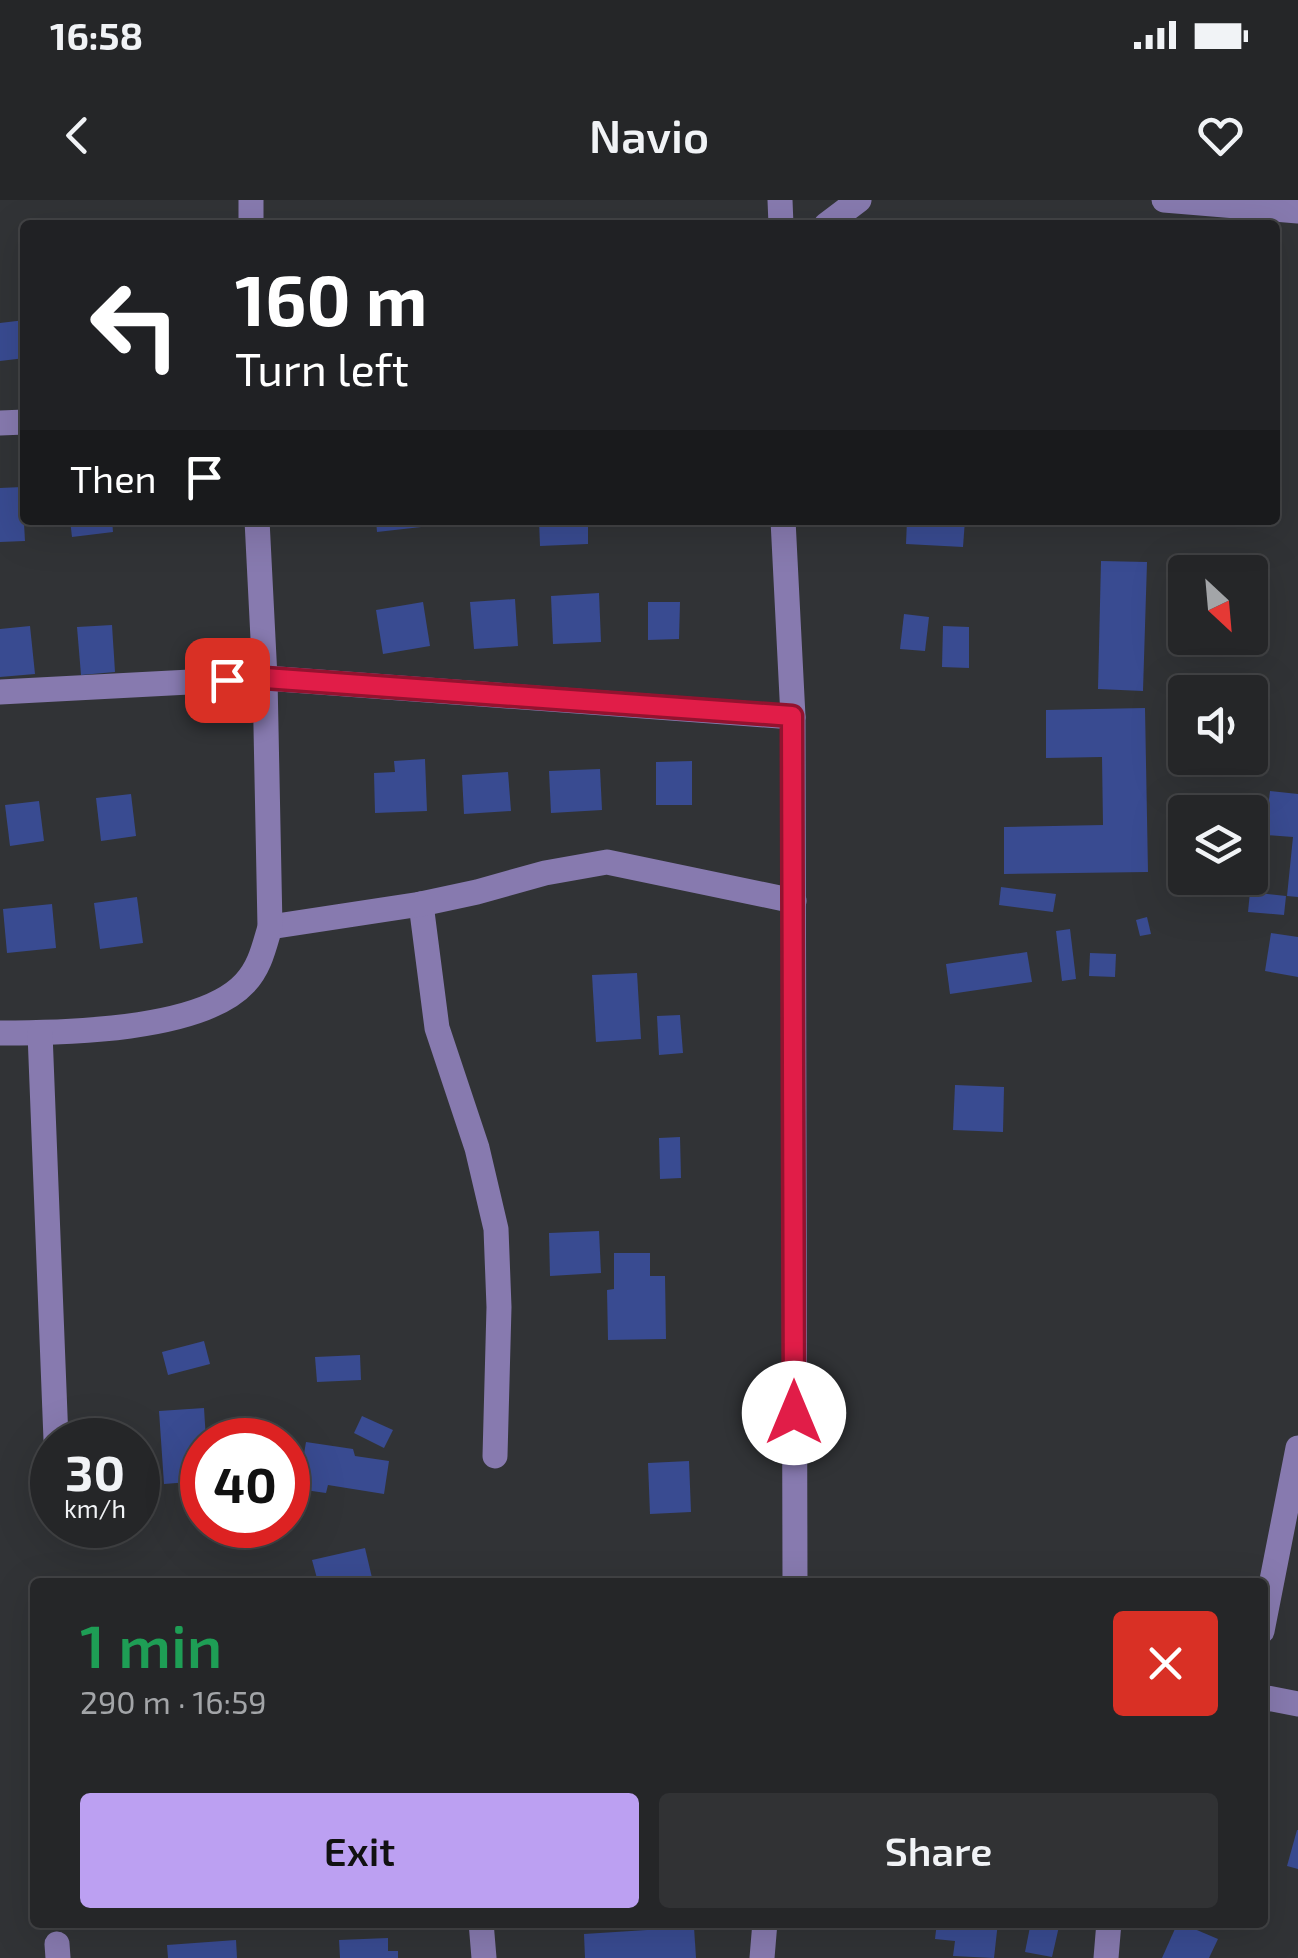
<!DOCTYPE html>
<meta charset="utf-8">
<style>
body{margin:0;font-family:"Exo 2",sans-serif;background:#313234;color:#f1f3f6;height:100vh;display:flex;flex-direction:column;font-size:38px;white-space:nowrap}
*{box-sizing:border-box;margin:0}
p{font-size:32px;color:#a3a5a8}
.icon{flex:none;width:55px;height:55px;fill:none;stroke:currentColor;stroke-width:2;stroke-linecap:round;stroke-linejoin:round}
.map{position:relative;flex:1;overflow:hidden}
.drawer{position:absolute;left:30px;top:1378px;width:1238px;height:350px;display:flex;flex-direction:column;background:#252628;border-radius:10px;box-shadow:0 10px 40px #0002,0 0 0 2px #424345}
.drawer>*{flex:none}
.hud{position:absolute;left:20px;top:20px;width:1260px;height:305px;border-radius:10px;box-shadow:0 10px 40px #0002,0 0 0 2px #424345;background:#202124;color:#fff;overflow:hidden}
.needle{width:65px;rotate:154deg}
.fabs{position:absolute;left:1168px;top:355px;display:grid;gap:20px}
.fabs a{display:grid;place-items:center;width:100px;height:100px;border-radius:10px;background:#252628;box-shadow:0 10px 40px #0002,0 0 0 2px #424345;font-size:50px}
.speed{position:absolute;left:30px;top:1218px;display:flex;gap:20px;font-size:50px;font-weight:700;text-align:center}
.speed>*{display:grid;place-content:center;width:130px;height:130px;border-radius:50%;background:#252628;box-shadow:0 10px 40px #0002,0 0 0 2px #424345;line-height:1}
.speed small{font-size:25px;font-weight:400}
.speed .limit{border:15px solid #d22;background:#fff;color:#111}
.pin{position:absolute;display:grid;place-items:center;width:85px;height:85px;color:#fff;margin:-42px;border-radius:20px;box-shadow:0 5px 15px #0006}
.me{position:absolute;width:110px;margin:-55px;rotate:0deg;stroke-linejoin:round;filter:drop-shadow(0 0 8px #0008)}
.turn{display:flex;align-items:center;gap:35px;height:210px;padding:0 50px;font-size:45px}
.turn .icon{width:130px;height:130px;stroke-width:2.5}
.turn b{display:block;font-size:70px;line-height:85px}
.then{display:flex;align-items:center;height:95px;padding:0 50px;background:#0003;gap:20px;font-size:38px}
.round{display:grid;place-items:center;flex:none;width:105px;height:105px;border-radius:10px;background:#313234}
.overview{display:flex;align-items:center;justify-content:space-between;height:170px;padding:0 50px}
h1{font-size:60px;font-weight:600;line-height:75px;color:#1e9e55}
.cta{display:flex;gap:20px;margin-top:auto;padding:20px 50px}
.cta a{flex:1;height:115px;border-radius:10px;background:#bca0f2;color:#111;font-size:40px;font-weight:600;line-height:115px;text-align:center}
.cta a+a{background:#313234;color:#f1f3f6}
.status{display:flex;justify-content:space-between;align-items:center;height:70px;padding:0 50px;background:#252628;direction:ltr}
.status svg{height:28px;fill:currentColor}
header{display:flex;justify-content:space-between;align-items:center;height:130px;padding:0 50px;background:#252628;font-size:45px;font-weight:600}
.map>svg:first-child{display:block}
.building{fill:#394b91}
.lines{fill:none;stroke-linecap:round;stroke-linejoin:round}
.minor{stroke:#877aaf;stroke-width:25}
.route-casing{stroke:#92132f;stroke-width:25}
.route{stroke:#e11d48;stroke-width:18}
</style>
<div class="status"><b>16:58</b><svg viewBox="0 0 49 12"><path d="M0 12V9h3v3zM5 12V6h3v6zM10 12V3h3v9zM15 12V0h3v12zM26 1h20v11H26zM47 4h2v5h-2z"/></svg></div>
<header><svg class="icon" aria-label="back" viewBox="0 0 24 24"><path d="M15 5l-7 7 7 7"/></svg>Navio<svg class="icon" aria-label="heart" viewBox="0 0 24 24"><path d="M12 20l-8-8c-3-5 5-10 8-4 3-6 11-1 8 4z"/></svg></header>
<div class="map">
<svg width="1298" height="1758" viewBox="0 0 1298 1758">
<rect width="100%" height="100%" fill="#313336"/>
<g class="building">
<path d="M 25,120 L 25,158 L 0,161 L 0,123 Z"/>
<path d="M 22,287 L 25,341 L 0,342 L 0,288 Z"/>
<path d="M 70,320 L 112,320 L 113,332 L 72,337 Z"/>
<path d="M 376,320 L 439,320 L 439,325 L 377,332 Z"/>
<path d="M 477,320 L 525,320 L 525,323 L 478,327 Z"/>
<path d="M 539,320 L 588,320 L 588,344 L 540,346 Z"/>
<path d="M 907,320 L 965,320 L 963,347 L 906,344 Z"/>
<path d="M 1101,361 L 1147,362 L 1143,491 L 1098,489 Z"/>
<path d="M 599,393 L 601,442 L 553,444 L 551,396 Z"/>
<path d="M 515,399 L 518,446 L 474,449 L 470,402 Z"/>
<path d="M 423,402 L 430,446 L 383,454 L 376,410 Z"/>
<path d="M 648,402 L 680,402 L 679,439 L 648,440 Z"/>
<path d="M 904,414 L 929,417 L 925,451 L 900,449 Z"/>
<path d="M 112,425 L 115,472 L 81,475 L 77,427 Z"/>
<path d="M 30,426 L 35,474 L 0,477 L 0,429 Z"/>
<path d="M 943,426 L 969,427 L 969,468 L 942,467 Z"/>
<path d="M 1145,508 L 1148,672 L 1004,674 L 1004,627 L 1103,625 L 1102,557 L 1046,558 L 1046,510 Z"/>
<path d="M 425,559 L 427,611 L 375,613 L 374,573 L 395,572 L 394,561 Z"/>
<path d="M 692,561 L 692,605 L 656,605 L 656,562 Z"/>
<path d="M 600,569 L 602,610 L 551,613 L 549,571 Z"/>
<path d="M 508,572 L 511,611 L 464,614 L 462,575 Z"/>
<path d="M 1270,591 L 1298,594 L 1298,697 L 1287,696 L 1293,637 L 1265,635 Z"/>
<path d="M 131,594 L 136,636 L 101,641 L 96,598 Z"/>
<path d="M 39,601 L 44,641 L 10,646 L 5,605 Z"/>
<path d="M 1001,687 L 1056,694 L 1053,712 L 999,705 Z"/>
<path d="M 1250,692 L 1286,696 L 1284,715 L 1248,712 Z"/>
<path d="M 137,697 L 143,743 L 100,749 L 94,703 Z"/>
<path d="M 52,704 L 56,748 L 7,753 L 3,709 Z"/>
<path d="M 1147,717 L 1151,734 L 1140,736 L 1136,720 Z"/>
<path d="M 1070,729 L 1076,779 L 1062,781 L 1056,731 Z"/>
<path d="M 1271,733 L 1298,737 L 1298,777 L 1265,771 Z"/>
<path d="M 1027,752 L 1032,782 L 950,794 L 946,764 Z"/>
<path d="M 1090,753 L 1116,754 L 1115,777 L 1089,776 Z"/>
<path d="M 637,773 L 641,839 L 596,842 L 592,775 Z"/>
<path d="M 680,815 L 683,853 L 659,855 L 657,816 Z"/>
<path d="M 955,885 L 1004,887 L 1003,932 L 953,930 Z"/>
<path d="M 680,937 L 681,978 L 660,979 L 659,938 Z"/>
<path d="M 599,1031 L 601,1073 L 550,1076 L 549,1033 Z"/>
<path d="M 614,1053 L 650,1053 L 650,1076 L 665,1076 L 666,1139 L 608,1140 L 607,1090 L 614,1089 Z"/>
<path d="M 204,1141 L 210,1164 L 168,1175 L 162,1152 Z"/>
<path d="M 360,1155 L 361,1180 L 317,1182 L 315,1157 Z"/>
<path d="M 204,1208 L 206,1240 L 202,1240 L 202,1281 L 164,1284 L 159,1211 Z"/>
<path d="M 362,1216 L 393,1230 L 384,1248 L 354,1233 Z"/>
<path d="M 306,1242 L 353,1249 L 355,1256 L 389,1261 L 384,1294 L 328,1285 L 326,1293 L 298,1289 Z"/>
<path d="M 689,1261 L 691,1312 L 650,1314 L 648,1263 Z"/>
<path d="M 365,1348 L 373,1382 L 318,1382 L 312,1360 Z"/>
<rect x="160" y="1376" width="26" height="6"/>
<path d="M 664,1377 L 690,1380 L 689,1382 L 663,1382 Z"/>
<path d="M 1297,1630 L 1298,1630 L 1298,1669 L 1287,1666 Z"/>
<path d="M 937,1722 L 998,1722 L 994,1758 L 953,1756 L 955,1741 L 935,1739 Z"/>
<path d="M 1031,1722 L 1060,1722 L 1052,1757 L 1025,1752 Z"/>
<path d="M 1178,1722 L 1218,1739 L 1209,1758 L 1162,1758 Z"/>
<path d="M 694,1727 L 696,1758 L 585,1758 L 584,1734 Z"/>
<path d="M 388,1738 L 388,1751 L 398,1751 L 398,1758 L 340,1758 L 339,1740 Z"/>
<path d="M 236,1740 L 237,1758 L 168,1758 L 167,1745 Z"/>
</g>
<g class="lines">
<g class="minor">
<path d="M 251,0 L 251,25"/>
<path d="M 780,0 L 781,25"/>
<path d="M 1164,0 L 1298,11"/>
<path d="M 826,25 L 859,0"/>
<path d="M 0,223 L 25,222"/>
<path d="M 783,320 L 793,517 L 795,1382"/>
<path d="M 0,492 L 265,478 L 793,517"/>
<path d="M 421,704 L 437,828 L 477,948 L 496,1029 L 499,1107 L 495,1256"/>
<path d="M 270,727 L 421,704 L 477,692 L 545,673 L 607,662 L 794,701"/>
<path d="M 0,833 C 63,833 201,831 245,783 C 260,767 264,747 270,727 L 265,478 L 257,320"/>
<path d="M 40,833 L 56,1240"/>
<path d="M 1262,1431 L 1298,1248"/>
<path d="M 1262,1497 L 1298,1504"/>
<path d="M 481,1722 L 484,1758"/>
<path d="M 57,1744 L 58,1758"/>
<path d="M 762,1758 L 765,1722"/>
<path d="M 1106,1758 L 1109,1722"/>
</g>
</g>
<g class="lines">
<defs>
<path id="route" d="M 227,480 L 265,478 L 792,516 L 794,1213"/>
</defs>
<use href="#route" class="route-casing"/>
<use href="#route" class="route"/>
</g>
</svg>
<div class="fabs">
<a><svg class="needle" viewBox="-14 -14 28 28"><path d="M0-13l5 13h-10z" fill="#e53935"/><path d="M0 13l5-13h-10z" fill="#a3a5a8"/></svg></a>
<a><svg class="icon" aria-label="sound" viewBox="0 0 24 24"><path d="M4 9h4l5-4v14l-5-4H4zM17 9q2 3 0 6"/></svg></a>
<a><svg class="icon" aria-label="layers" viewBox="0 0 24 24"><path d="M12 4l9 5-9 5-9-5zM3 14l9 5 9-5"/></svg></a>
</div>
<div class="speed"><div>30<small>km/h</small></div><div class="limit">40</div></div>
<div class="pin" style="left:227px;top:480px;background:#d93025"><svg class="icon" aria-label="arrive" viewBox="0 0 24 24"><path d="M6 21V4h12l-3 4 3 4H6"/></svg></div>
<svg class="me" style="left:794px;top:1213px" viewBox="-20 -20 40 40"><circle r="19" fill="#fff"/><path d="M0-13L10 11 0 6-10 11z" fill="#e11d48"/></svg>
<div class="hud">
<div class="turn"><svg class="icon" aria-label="left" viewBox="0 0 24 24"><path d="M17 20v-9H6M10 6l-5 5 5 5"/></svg><div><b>160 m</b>Turn left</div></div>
<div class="then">Then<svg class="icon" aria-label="arrive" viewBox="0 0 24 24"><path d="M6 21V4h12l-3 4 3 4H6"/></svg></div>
</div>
<section class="drawer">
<div class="overview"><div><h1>1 min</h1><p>290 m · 16:59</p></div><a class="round" style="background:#d93025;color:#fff"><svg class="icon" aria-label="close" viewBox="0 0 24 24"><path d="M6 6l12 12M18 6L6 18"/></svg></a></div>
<div class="cta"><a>Exit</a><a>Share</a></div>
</section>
</div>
